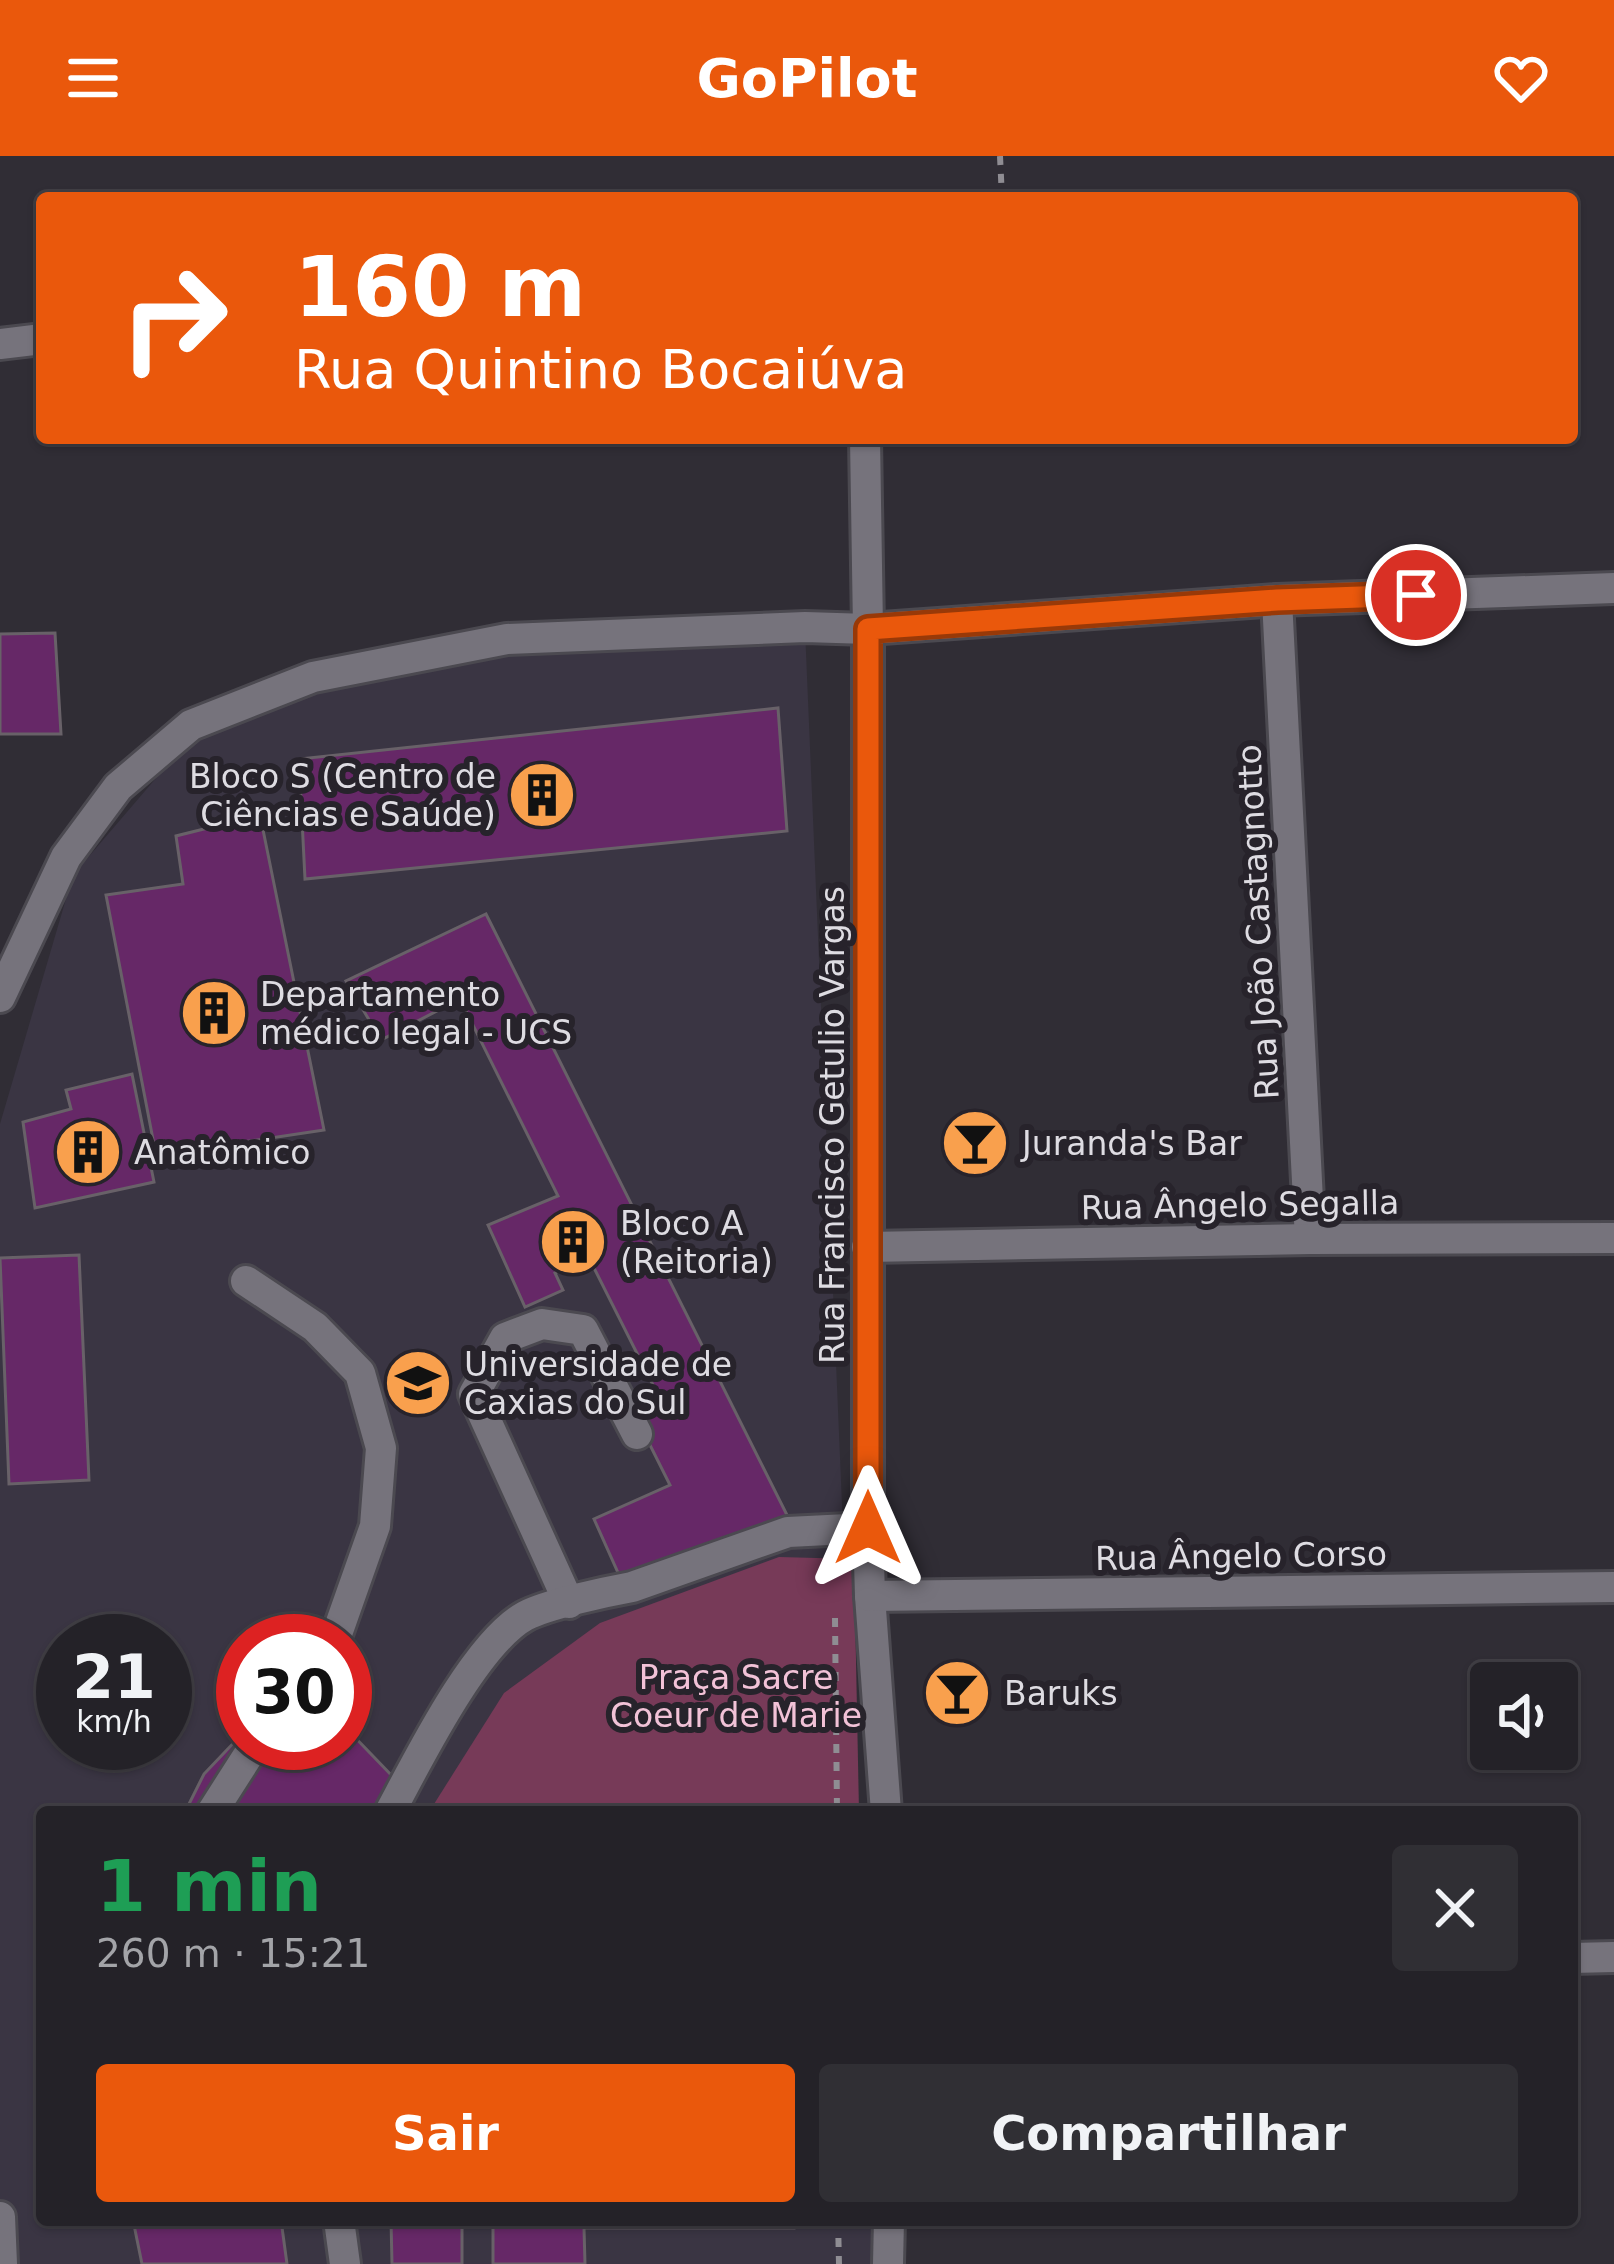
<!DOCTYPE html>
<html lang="pt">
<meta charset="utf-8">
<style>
body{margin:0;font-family:"DejaVu Sans",sans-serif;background:#302f34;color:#f1f3f6;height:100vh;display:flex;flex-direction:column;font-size:45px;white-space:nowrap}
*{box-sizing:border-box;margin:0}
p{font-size:39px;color:#a3a4a8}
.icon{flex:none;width:66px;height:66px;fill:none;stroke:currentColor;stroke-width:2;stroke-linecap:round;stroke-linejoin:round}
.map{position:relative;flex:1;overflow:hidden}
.drawer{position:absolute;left:36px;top:1650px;width:1542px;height:420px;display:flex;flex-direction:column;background:#242228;border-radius:12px;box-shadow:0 3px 9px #0004,0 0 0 3px #413f45}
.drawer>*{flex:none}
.hud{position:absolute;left:36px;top:36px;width:1542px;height:252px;border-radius:12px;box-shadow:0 3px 9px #0004,0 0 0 3px #413f45;background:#ea580c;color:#fff;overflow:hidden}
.tools{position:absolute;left:1470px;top:1506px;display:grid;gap:24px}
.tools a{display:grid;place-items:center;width:108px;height:108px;border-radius:12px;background:#242228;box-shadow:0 3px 9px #0004,0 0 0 3px #413f45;font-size:60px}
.speed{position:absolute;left:36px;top:1458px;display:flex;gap:24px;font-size:60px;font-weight:700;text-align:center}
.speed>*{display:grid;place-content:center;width:156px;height:156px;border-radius:50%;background:#242228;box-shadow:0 3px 9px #0004,0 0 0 3px #413f45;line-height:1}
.speed small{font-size:30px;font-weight:400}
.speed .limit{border:18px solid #d22;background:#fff;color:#111}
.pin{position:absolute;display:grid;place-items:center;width:102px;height:102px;color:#fff;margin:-51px;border:6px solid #fff;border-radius:50%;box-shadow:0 3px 12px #0007}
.me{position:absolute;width:132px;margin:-66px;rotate:0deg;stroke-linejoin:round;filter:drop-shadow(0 0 9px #0008)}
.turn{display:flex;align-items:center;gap:42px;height:252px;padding:0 60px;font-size:54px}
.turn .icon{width:156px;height:156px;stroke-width:2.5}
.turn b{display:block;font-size:84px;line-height:102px}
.round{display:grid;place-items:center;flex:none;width:126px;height:126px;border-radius:12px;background:#302f34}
.summary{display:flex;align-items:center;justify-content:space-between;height:204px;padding:0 60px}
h1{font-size:72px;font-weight:600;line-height:90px;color:#1e9e55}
.button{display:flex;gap:24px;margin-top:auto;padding:24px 60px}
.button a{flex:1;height:138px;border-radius:12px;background:#ea580c;color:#fff;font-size:48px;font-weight:600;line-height:138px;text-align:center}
.button a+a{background:#302f34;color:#f1f3f6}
header{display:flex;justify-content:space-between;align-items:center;height:156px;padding:0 60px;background:#ea580c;color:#fff;font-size:54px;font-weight:600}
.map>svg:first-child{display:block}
.built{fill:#3a3543;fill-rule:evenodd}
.green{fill:#773a58}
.building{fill:#662867;stroke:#686168;stroke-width:3}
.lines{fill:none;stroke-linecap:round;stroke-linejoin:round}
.minor-casing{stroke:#4b4950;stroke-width:36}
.path{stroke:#8f8d93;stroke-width:6;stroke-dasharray:9 9;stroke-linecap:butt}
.minor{stroke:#76737c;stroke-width:30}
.route-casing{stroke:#983908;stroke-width:30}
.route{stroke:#ea580c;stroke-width:21}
.labels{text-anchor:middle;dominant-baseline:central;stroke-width:12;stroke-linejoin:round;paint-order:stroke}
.poi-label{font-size:33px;fill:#dedce2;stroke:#27232b;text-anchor:start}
.street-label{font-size:33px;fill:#dedce2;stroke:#27232b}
.park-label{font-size:33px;fill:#f2c2d7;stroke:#27232b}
</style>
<header><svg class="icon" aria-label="menu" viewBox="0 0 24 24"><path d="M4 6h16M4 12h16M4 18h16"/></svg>GoPilot<svg class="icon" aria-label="heart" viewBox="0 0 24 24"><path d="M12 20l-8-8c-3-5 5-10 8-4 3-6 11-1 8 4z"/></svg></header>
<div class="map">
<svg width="1614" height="2108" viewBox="0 0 1614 2108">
<rect width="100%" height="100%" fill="#302d35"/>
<path class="built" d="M 805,473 L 855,1656 L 42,1656 L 42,2064 L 872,2064 L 874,2108 L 0,2108 L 0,968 L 73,719 L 181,593 L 321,527 L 507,486 ZM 63,1485 L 165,1485 L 165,1587 L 63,1587 ZM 243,1485 L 345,1485 L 345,1587 L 243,1587 Z"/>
<path class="green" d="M 779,1401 L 854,1403 L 859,1656 L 429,1656 L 504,1537 L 600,1467 Z"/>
<g class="building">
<path d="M 55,477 L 61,578 L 0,578 L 0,478 Z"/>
<path d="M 778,552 L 787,675 L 305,723 L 299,603 Z"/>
<path d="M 260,659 L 324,974 L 156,999 L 106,739 L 183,728 L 176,680 Z"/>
<path d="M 486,758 L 788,1361 L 624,1430 L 594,1363 L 670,1329 L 636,1261 L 664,1251 L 589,1102 L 555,1117 L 563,1134 L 525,1151 L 488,1069 L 558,1040 L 460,843 L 381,884 L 346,825 Z"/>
<path d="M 132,918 L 154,1026 L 35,1052 L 23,966 L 71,953 L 66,934 Z"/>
<path d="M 79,1099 L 89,1324 L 9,1328 L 0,1102 Z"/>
<path d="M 345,1571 L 396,1624 L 379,1656 L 185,1656 L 204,1618 L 243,1577 L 243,1587 L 345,1587 Z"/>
<path d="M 133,2064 L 281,2064 L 287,2108 L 142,2108 Z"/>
<path d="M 391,2064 L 462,2064 L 462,2108 L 392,2108 Z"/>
<path d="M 493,2064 L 794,2064 L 794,2072 L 584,2072 L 585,2108 L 493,2108 Z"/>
</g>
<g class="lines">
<defs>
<g id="minor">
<path d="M 0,188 L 42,183"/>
<path d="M 865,282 L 868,473 L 868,1372 L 870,1440 L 886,1656"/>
<path d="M 1277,444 L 1310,1083"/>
<path d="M 0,841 L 66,701 L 118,631 L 191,569 L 313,521 L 507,483 L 805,471 L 868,473 L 1277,444 L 1614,432"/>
<path d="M 867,1091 L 1310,1083 L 1614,1082"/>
<path d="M 246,1125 L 315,1171 L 360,1217 L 381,1292 L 375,1370 L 338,1475 L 331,1485"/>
<path d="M 870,1440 L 1614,1431"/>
<path d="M 569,1447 L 474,1238 L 505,1182 L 542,1168 L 583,1174 L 637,1278"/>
<path d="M 212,1656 L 256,1587"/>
<path d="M 390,1656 C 418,1604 475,1488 525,1460 C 548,1448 605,1436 632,1431 L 788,1376 L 868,1372"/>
<path d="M 1572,1802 L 1614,1801"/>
<path d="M 0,2061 L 2,2108"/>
<path d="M 339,2064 L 345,2108"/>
<path d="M 888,2108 L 889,2064"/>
</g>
</defs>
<use href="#minor" class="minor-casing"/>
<g class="path">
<path d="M 1000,0 L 1002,42"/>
<path d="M 835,1462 L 837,1656"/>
<path d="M 838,2064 L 839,2108"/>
</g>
<use href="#minor" class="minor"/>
</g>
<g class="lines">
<defs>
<path id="route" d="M 868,1372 L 868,473 L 1277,444 L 1416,439"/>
</defs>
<use href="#route" class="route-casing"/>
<use href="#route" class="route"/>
</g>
<defs>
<symbol id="building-disc" viewBox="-11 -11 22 22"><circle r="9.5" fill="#f9a04d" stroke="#27232b"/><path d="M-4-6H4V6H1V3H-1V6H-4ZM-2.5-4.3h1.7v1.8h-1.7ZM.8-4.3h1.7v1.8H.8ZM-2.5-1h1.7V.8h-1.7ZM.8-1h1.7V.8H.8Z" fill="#111"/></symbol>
<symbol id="bar-disc" viewBox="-11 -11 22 22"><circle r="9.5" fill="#f9a04d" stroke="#27232b"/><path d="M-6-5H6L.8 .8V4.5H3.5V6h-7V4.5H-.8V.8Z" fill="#111"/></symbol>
<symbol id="university-disc" viewBox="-11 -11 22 22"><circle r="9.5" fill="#f9a04d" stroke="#27232b"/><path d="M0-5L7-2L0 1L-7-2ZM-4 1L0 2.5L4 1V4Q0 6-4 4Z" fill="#111"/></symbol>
</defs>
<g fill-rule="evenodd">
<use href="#building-disc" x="504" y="601" width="76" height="76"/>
<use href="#building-disc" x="176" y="819" width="76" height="76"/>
<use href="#bar-disc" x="937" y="949" width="76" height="76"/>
<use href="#building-disc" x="50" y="958" width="76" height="76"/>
<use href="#building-disc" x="535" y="1048" width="76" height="76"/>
<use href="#university-disc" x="380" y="1189" width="76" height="76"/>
<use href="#bar-disc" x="919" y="1499" width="76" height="76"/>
</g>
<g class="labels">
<g class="poi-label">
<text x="496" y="620" text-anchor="end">Bloco S (Centro de<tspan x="496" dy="38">Ciências e Saúde)</tspan></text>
<text x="260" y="838">Departamento<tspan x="260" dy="38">médico legal - UCS</tspan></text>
<text x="1022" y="987">Juranda's Bar</text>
<text x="134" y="996">Anatômico</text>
<text x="620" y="1067">Bloco A<tspan x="620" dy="38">(Reitoria)</tspan></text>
<text x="464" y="1208">Universidade de<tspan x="464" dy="38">Caxias do Sul</tspan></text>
<text x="1004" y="1537">Baruks</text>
</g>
<g class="street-label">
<text transform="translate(1258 766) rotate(-93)">Rua João Castagnotto</text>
<text transform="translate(832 969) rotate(-90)">Rua Francisco Getulio Vargas</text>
<text transform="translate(1240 1049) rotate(-1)">Rua Ângelo Segalla</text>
<text transform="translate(1241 1400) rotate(-1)">Rua Ângelo Corso</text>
</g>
<g class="park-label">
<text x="736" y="1521">Praça Sacre<tspan x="736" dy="38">Coeur de Marie</tspan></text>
</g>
</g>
</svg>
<div class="tools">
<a><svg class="icon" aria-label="sound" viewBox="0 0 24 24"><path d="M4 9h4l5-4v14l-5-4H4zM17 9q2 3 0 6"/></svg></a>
</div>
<div class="speed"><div>21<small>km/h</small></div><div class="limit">30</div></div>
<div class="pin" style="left:1416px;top:439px;background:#d93025"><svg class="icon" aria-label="arrive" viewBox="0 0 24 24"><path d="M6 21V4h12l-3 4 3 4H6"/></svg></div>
<svg class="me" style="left:868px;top:1372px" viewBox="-20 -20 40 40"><path d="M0-17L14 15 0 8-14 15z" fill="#ea580c" stroke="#fff" stroke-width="4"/></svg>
<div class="hud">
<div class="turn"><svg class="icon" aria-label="right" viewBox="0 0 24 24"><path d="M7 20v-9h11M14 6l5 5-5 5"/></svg><div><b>160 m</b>Rua Quintino Bocaiúva</div></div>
</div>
<section class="drawer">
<div class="summary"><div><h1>1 min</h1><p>260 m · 15:21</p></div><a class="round"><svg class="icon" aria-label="close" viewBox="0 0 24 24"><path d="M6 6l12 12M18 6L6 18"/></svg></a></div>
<div class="button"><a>Sair</a><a>Compartilhar</a></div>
</section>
</div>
